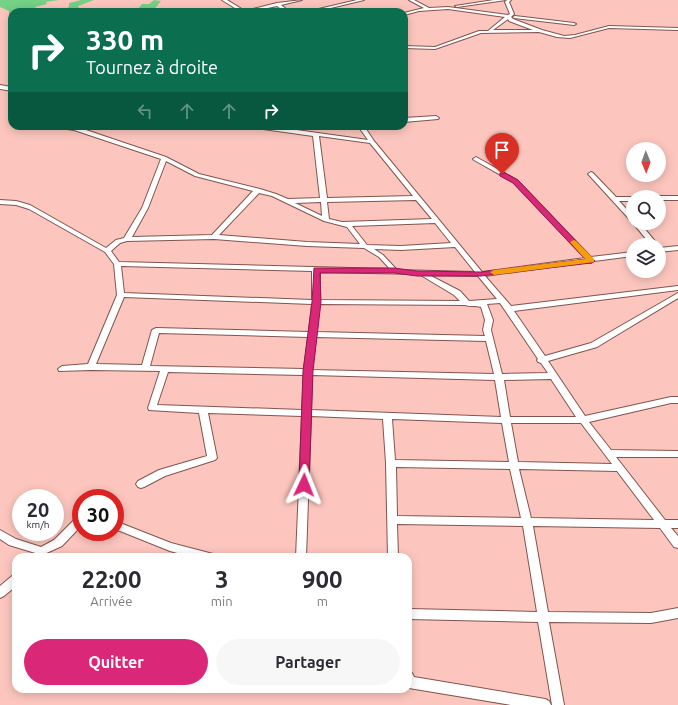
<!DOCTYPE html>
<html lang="fr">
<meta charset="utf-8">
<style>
body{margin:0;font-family:Ubuntu,sans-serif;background:#f7f7f7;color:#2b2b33;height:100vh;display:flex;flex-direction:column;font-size:15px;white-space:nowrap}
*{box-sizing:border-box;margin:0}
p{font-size:13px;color:#7c7c81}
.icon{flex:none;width:22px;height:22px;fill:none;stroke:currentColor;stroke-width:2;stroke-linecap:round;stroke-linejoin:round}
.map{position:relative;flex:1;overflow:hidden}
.panel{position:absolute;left:12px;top:553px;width:400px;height:140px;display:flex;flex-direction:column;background:#fff;border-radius:12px;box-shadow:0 2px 10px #0003}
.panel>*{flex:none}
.guide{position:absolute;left:8px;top:8px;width:400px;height:122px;border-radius:12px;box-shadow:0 2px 10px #0003;background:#0b6e4f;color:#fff;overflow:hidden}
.needle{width:26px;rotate:179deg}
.buttons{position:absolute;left:626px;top:142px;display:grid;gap:8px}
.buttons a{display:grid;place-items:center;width:40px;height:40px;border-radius:50%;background:#fff;box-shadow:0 2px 10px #0003;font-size:20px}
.speed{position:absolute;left:12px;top:489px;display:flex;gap:8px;font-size:20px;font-weight:700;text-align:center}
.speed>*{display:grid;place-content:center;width:52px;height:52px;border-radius:50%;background:#fff;box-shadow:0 2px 10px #0003;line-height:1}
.speed small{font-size:10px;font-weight:400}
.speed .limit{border:6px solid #d22;background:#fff;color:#111}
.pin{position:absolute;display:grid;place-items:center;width:34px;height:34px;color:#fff;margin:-41px -17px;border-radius:50% 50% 50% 0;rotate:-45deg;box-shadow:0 0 4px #0007}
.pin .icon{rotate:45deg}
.me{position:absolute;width:44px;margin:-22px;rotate:2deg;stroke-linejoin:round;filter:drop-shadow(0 0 3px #0008)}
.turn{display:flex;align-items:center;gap:14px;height:84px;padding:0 12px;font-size:18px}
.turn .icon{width:52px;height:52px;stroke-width:2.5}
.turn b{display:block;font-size:28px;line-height:34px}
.lanes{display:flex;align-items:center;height:38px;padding:0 12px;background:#0003;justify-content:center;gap:20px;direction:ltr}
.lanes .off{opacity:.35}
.eta{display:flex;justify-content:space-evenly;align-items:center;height:68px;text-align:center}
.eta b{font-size:24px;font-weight:700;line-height:28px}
.cta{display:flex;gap:8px;margin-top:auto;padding:8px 12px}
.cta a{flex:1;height:46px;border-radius:24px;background:#db2777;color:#fff;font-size:16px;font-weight:700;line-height:46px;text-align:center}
.cta a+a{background:#f7f7f7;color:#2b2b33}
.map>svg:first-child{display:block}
.green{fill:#75d185}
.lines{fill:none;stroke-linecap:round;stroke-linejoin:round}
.minor-casing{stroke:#83544e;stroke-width:2}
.minor{fill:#fff;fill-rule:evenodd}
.route{fill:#db2777;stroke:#8e194d}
.slow{fill:#f59e0b}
</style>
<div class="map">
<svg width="678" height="705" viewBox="0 0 678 705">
<rect width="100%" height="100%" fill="#fcc6be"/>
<g class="green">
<path d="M 0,0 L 59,0 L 46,2 L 47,4 L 35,7 L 40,12 L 12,12 L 12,14 L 9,15 L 9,11 L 0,7 Z"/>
<path d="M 81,0 L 94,0 L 78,6 L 79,8 L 73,12 L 49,12 L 67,8 L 69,7 L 69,3 Z"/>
<path d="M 154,0 L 161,1 L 152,12 L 131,12 L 137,10 L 142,4 L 149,4 Z"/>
</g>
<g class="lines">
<defs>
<g id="minor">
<path d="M 222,0 L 227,0 L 245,11 L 277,3 L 302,0 L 281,5 L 290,12 L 285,12 L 277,6 L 250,12 L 241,12 Z"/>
<path d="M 357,0 L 364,0 L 314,12 L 306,12 Z"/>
<path d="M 409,0 L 414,0 L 429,8 L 448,7 L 508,15 L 510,14 L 505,2 L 507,0 L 511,0 L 509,2 L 514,14 L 511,17 L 513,19 L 542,30 L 564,36 L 575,35 L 609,26 L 678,28 L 678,30 L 609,28 L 570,38 L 557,37 L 539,32 L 481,33 L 435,49 L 404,48 L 404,46 L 435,47 L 479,31 L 488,31 L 505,17 L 448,9 L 419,11 L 404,15 L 404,13 L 424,8 ZM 508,19 L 509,21 L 533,30 L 493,30 Z"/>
<path d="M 494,0 L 506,0 L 457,7 L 455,6 Z"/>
<path d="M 515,16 L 574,23 L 576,24 L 574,25 L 514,18 L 513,17 Z"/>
<path d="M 0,85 L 12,87 L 12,91 L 0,89 Z"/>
<path d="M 436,116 L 439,118 L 438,119 L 404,122 L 404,118 Z"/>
<path d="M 57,126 L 77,127 L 166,157 L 199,174 L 260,189 L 276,194 L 288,199 L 320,198 L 313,136 L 256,128 L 253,126 L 268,126 L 368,140 L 358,126 L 364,126 L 374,141 L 482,272 L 585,258 L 513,182 L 474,160 L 473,159 L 476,157 L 517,180 L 591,257 L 633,252 L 633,256 L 594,261 L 591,263 L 588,262 L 485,276 L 511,306 L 678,286 L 678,290 L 514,311 L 545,356 L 591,343 L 678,293 L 678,298 L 597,347 L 548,361 L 585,416 L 671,397 L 678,397 L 678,403 L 671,403 L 589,422 L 611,450 L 678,451 L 678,457 L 616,457 L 665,520 L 678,520 L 678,528 L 671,528 L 678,536 L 678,548 L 674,547 L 660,528 L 533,526 L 548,612 L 651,613 L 678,608 L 678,618 L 651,623 L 549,622 L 564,705 L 552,705 L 538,622 L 408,619 L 408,609 L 537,612 L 523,526 L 397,524 L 398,557 L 388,557 L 386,463 L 383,419 L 311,416 L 306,557 L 296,557 L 302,416 L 208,413 L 217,458 L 215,460 L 165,476 L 144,487 L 141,488 L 138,487 L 136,484 L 138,481 L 159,470 L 207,456 L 199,413 L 149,410 L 148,408 L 160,371 L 91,370 L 59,371 L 58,369 L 62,366 L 88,364 L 117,295 L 114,264 L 105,252 L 29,209 L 16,205 L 0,204 L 0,200 L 16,201 L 30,205 L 106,248 L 116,240 L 124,238 L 142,208 L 161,159 L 74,130 L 60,128 ZM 319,136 L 370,143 L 413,196 L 327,198 ZM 166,161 L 195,176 L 253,191 L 212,235 L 132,237 L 148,208 ZM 259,193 L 272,196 L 324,221 L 347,227 L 360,244 L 307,242 L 219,235 ZM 416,200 L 432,219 L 342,222 L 329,219 L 327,202 ZM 321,202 L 322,216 L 295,203 ZM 435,223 L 451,243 L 401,246 L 367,245 L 352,226 ZM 214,239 L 307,246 L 364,248 L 379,257 L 390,269 L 119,262 L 111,251 L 120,243 L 127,241 ZM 455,247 L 475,272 L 397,270 L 383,255 L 374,249 L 401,250 ZM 121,266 L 312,271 L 312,300 L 124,293 ZM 320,272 L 419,274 L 454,295 L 460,301 L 320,300 ZM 429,275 L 478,276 L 497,299 L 469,301 L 460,291 ZM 124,297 L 312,304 L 309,332 L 156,328 L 152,330 L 142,365 L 96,364 ZM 500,303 L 538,359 L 537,360 L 538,362 L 541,363 L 548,373 L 502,374 L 491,330 L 493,320 L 487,304 ZM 319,304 L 465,305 C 470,307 475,305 481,307 L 485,320 L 483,330 L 485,336 L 316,332 ZM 159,333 L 308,337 L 304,369 L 150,366 ZM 316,337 L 486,341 L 494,374 L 312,370 ZM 168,372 L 304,375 L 302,410 L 157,405 ZM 312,375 L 495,380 L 501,417 L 311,410 ZM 551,379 L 576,417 L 510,417 L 504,380 ZM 392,419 L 502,423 L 509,462 L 395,460 ZM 511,423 L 581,423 L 612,464 L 518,462 ZM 396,467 L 510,469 L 521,518 L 397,516 ZM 519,469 L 617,471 L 654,520 L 531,518 Z"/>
<path d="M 591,172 L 593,173 L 616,197 L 633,197 L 633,201 L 619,201 L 633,216 L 633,222 L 631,221 L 589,175 L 588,174 Z"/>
<path d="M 659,196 L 678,196 L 678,200 L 659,200 L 659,197 L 657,197 Z"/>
<path d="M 633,223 L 640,223 L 658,245 L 651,245 Z"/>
<path d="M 678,246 L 678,250 L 659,252 L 659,248 Z"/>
<path d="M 81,515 L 81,526 L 62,546 L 42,555 L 9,545 L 0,539 L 0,530 L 16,539 L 41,547 L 54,540 L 78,516 Z"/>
<path d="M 115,521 L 171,543 L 213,554 L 214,557 L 192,557 L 170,551 L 115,529 Z"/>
<path d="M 16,574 L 16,586 L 4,596 L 0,598 L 0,586 L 12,576 Z"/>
<path d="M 408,671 L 412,673 L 414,677 L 545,699 L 549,701 L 551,705 L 511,705 L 409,688 Z"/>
</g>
</defs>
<use href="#minor" class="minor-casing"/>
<use href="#minor" class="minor"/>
</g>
<path class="route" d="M 500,173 L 505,173 L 518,180 L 595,261 L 591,263 L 481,276 L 417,276 L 394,273 L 320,273 L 321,302 L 313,371 L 309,485 L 308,488 L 304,489 L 300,488 L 299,485 L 303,371 L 312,302 L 314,268 L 394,268 L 417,271 L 481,272 L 585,259 L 513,183 L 500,176 Z"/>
<path class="slow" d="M 574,240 L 576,241 L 594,259 L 594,262 L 494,275 L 490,272 L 494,270 L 585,259 L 570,242 Z"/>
</svg>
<div class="buttons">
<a><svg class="needle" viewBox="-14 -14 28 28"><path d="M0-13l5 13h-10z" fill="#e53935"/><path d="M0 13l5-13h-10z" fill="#7c7c81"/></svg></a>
<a><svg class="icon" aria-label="search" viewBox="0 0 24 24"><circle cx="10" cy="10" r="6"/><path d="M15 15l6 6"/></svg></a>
<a><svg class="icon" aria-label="layers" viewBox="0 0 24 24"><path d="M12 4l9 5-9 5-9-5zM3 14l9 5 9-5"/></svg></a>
</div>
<div class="speed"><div>20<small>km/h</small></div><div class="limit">30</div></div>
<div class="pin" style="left:502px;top:174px;background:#d93025"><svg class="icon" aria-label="arrive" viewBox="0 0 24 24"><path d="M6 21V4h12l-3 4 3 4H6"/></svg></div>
<svg class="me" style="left:304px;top:485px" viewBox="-20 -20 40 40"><path d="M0-17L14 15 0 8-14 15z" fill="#db2777" stroke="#fff" stroke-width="4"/></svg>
<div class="guide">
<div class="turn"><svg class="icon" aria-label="right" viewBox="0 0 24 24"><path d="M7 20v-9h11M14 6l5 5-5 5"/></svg><div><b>330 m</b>Tournez à droite</div></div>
<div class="lanes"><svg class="icon off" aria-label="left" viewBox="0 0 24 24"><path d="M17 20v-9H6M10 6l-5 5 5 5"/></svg><svg class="icon off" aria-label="ahead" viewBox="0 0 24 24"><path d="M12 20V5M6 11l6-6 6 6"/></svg><svg class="icon off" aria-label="ahead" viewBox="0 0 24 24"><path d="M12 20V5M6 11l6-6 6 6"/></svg><svg class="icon" aria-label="right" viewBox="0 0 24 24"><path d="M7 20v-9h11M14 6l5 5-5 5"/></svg></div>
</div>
<section class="panel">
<div class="eta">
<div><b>22:00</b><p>Arrivée</p></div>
<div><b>3</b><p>min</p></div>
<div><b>900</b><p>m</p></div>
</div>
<div class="cta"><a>Quitter</a><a>Partager</a></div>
</section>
</div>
